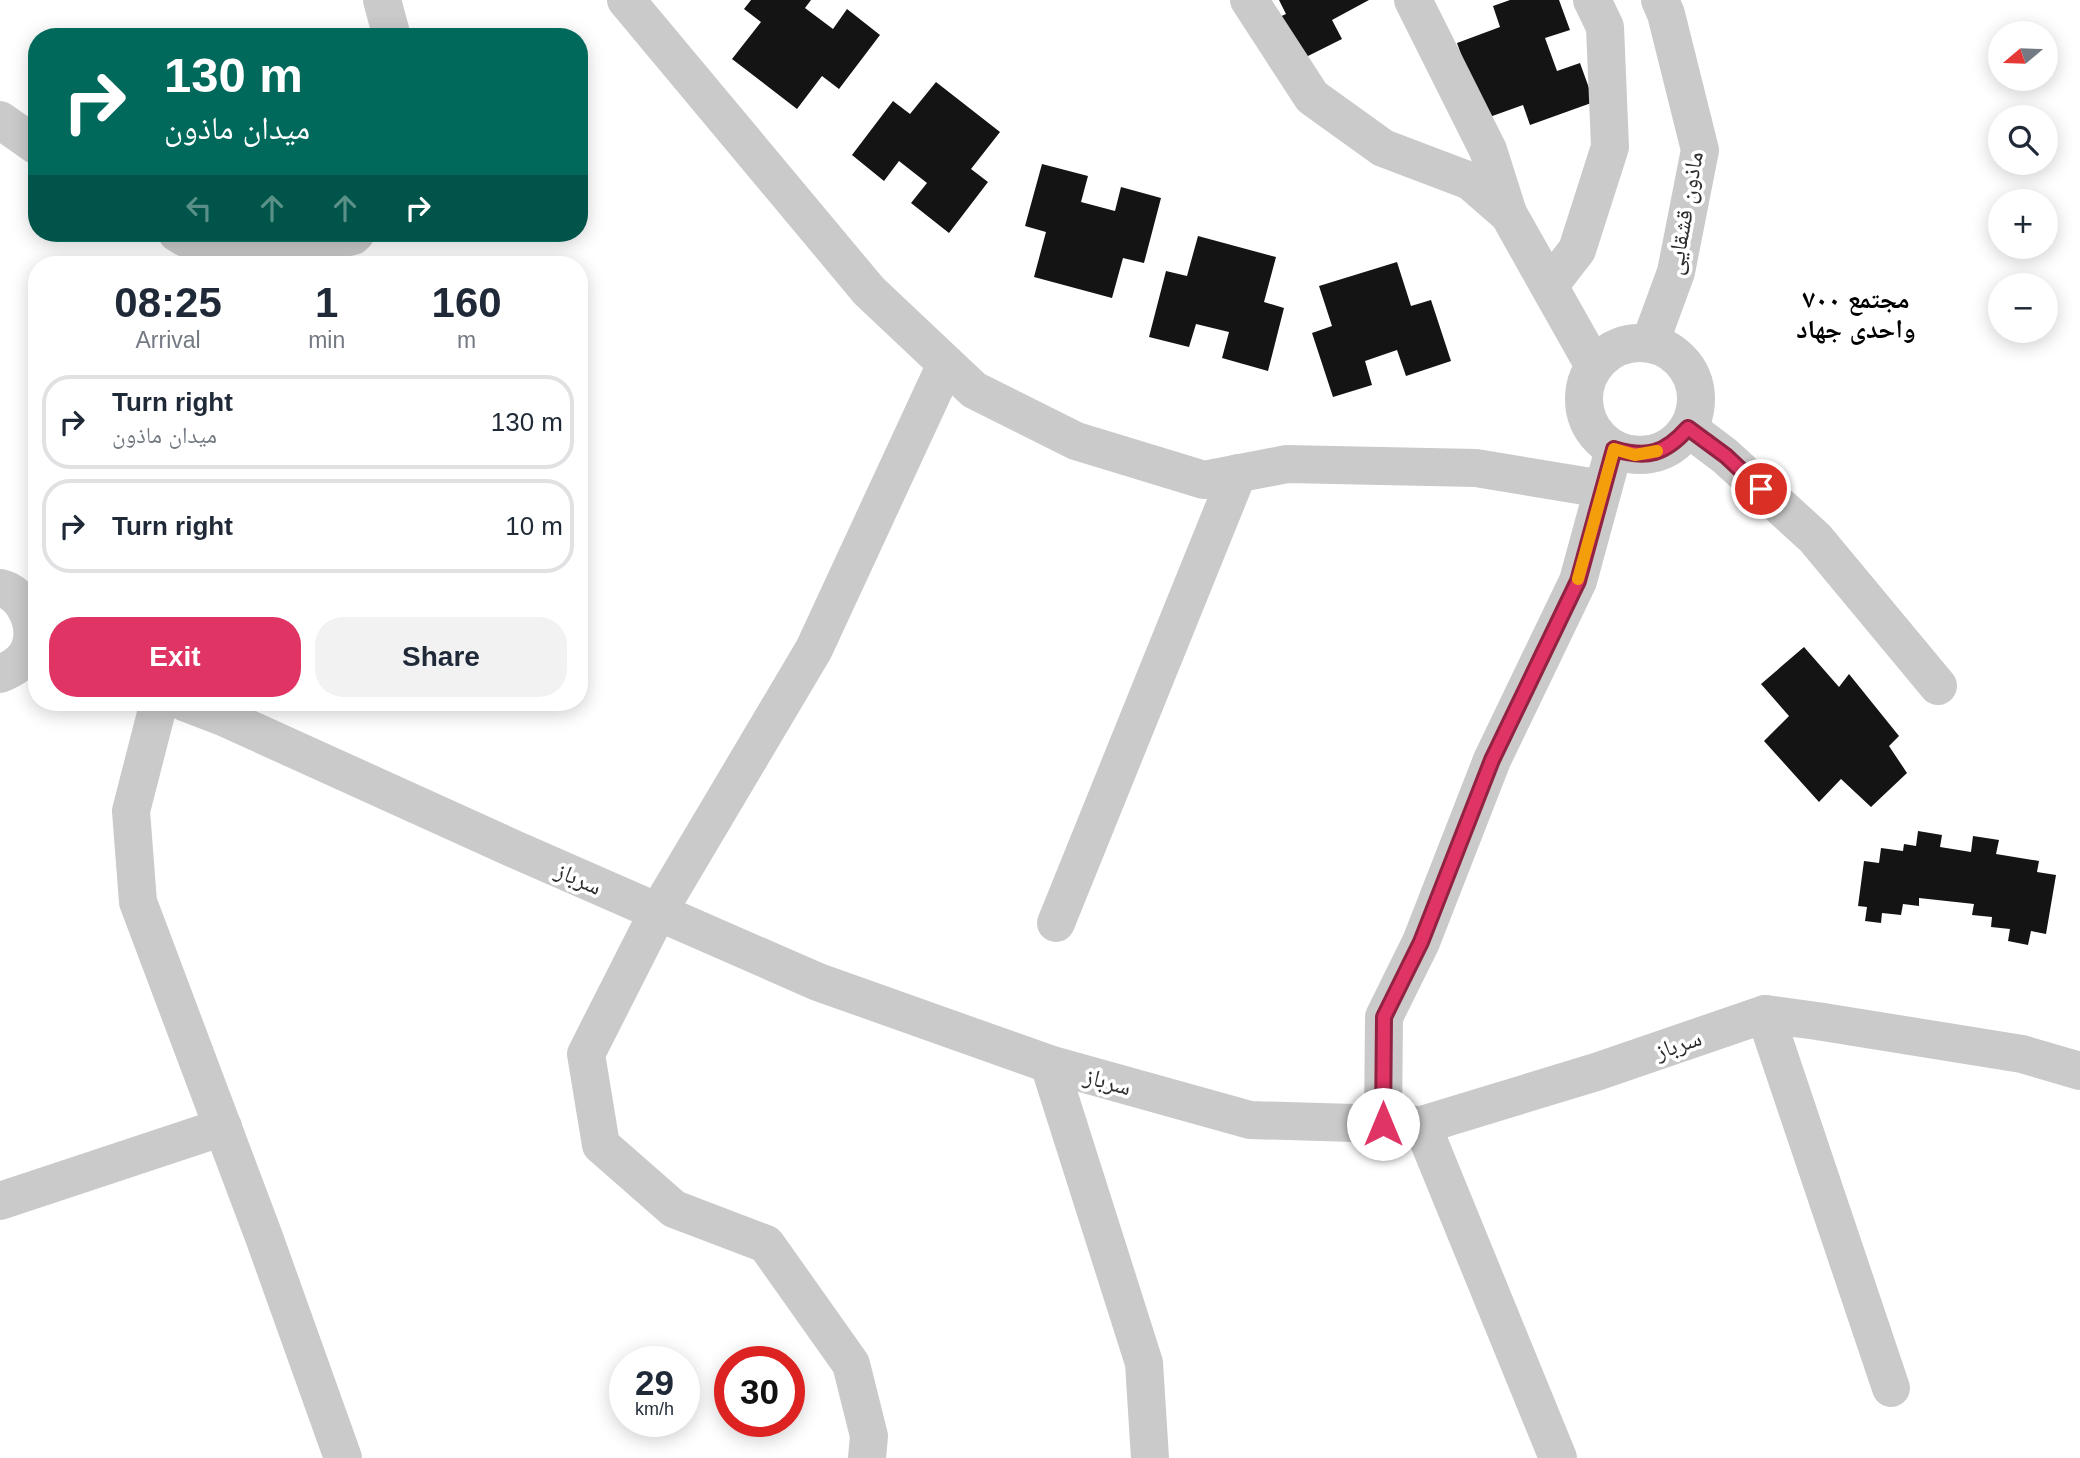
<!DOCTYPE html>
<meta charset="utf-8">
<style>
body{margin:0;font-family:Helvetica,"Noto Naskh Arabic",sans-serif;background:#f2f2f3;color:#1f2937;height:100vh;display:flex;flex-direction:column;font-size:26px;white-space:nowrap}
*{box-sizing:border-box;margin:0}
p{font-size:23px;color:#747a83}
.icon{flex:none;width:38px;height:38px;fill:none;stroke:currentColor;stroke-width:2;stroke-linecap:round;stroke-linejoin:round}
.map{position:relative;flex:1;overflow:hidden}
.sheet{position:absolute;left:28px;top:256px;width:560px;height:455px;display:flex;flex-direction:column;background:#fff;border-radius:28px;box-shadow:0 4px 18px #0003}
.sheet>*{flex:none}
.guide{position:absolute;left:28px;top:28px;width:560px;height:214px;border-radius:28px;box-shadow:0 4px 18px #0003;background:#00695c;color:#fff;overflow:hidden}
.needle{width:46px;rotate:251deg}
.fabs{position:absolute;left:1988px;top:21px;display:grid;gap:14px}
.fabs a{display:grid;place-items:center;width:70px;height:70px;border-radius:50%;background:#fff;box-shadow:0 4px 18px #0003;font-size:35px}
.speed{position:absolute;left:609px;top:1346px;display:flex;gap:14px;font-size:35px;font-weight:700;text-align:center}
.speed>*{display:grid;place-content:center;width:91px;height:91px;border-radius:50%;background:#fff;box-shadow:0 4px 18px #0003;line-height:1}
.speed small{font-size:18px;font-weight:400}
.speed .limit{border:10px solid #d22;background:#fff;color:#111}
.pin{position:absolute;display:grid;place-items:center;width:60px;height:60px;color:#fff;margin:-30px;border:4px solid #fff;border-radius:50%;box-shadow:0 2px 7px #0007}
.me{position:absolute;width:77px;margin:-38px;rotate:0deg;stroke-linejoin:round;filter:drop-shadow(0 0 5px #0008)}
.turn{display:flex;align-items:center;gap:24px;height:147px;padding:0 21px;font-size:32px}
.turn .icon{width:91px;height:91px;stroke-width:2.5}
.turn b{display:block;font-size:49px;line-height:60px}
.lanes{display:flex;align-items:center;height:66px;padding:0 21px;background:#0003;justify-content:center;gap:35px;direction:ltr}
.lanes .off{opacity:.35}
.eta{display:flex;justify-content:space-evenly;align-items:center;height:119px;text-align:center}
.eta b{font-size:42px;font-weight:600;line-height:49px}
.button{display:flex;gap:14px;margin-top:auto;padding:14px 21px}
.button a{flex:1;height:80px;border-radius:28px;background:#e03464;color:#fff;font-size:28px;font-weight:600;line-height:80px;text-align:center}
.button a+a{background:#f2f2f3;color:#1f2937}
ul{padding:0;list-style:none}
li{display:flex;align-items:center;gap:21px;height:94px;margin:0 14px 10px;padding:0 7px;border:4px solid #e0e1e3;border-radius:28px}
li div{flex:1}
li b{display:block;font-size:26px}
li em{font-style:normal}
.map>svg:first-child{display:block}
.building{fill:#141414}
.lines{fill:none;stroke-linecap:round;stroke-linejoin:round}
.minor{stroke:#cacaca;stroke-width:38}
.route-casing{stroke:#922241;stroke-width:18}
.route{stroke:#e03464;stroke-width:12}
.slow{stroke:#f59e0b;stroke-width:12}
.labels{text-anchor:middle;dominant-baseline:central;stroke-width:7;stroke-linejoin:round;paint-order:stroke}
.street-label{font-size:24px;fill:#2d2d2d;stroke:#fff}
.neighbourhood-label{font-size:26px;font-weight:bold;fill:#000;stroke:#fff}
</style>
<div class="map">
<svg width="2080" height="1458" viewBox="0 0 2080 1458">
<rect width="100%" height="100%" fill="#fff"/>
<g class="building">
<path d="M 751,0 L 811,0 L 805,8 L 833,29 L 847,9 L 880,35 L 839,89 L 822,76 L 797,109 L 732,59 L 761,22 L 744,9 Z"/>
<path d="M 1279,0 L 1369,0 L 1332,20 L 1342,39 L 1284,68 L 1262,25 L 1286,14 Z"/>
<path d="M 1510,0 L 1559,0 L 1570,30 L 1545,38 L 1557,71 L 1580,63 L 1594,102 L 1530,125 L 1523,105 L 1484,119 L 1457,43 L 1500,27 L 1493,6 Z"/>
<path d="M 936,82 L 1000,132 L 971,169 L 988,182 L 949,233 L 911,203 L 927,183 L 899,161 L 884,181 L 852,155 L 893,101 L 910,114 Z"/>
<path d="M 1042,164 L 1088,176 L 1081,202 L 1115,211 L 1121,187 L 1161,198 L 1144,263 L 1123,258 L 1112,298 L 1034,277 L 1046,232 L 1025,226 Z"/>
<path d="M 1198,236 L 1276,257 L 1264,302 L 1284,308 L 1268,371 L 1222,358 L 1229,332 L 1196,324 L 1189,347 L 1149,337 L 1166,271 L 1187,276 Z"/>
<path d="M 1397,262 L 1411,306 L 1431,300 L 1451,361 L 1406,376 L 1397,350 L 1365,361 L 1372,385 L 1333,397 L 1312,333 L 1332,326 L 1319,286 Z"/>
<path d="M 1804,647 L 1839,687 L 1849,674 L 1899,736 L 1889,746 L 1907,773 L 1871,807 L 1841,779 L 1819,802 L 1764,741 L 1789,716 L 1761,684 Z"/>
<path d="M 1918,831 L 1942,835 L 1940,847 L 1971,852 L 1973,836 L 1999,840 L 1996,854 L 2039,861 L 2037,872 L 2056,875 L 2046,934 L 2031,931 L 2028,945 L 2008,941 L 2010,929 L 1991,927 L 1992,917 L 1972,915 L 1974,904 L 1919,898 L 1919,906 L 1903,904 L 1901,915 L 1882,913 L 1881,923 L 1865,921 L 1867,907 L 1858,906 L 1864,861 L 1879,863 L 1881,848 L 1903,851 L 1904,844 L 1916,846 Z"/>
</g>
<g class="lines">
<g class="minor">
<path d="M 382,0 L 392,37"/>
<path d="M 626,0 L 869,291 L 974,390 L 1076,441 L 1204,480 L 1287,464 L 1476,468 L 1603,489"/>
<path d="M 1249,0 L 1312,97 L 1383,148 L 1470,181 L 1509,215 L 1594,366"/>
<path d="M 1413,0 L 1488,150 L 1508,213"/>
<path d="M 0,120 L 37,146"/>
<path d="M 177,233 L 185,238 L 267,256 L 353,236 L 356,233"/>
<path d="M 1550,285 L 1577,250 L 1610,147 L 1605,27 L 1592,0"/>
<path d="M 1650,343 L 1676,272 L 1700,150 L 1666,14 L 1660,0"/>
<circle cx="1640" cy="399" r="56"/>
<path d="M 1688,428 L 1725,456 L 1815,538 L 1938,686"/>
<path d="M 0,588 C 25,593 39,628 29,650 C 23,663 12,669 0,674"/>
<path d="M 159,702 L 131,811 L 138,902 L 264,1237 L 343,1458"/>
<path d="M 184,702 L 223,717 L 514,849 L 818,982 L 1049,1064 L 1250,1120 L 1422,1125 L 1596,1072 L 1765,1014 L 1817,1021 L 2022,1054 L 2080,1071"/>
<path d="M 1056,923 L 1238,473"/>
<path d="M 1765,1014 L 1891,1388"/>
<path d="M 1049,1064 L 1144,1363 L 1150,1458"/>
<path d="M 1383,1124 L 1384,1017 L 1421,942 L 1492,760 L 1578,581 L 1614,449"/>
<path d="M 1422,1125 L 1558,1458"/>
<path d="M 0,1201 L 223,1127"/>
<path d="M 867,1458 L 869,1436 L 851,1364 L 766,1244 L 674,1209 L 601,1145 L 586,1054 L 658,912 L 814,649 L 946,364"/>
</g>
</g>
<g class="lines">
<defs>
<path id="route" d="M 1383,1124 L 1384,1017 L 1421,942 L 1492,760 L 1578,581 L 1614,449 C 1647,459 1665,454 1688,428 L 1726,456 L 1761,489"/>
</defs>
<use href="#route" class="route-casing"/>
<use href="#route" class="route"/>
<path class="slow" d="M 1578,579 L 1614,449 L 1635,455 L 1657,451"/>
</g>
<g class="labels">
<g class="street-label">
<text transform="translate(1684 213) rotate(-80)">ماذون قشقایی</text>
<text transform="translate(579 878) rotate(24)">سرباز</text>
<text transform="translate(1678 1044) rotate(-19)">سرباز</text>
<text transform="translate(1108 1081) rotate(16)">سرباز</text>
</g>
<g class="neighbourhood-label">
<text x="1856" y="299">مجتمع ۷۰۰<tspan x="1856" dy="30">واحدی جهاد</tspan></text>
</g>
</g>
</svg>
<div class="fabs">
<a><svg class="needle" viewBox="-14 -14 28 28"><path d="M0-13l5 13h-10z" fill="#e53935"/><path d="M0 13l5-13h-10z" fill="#747a83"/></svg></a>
<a><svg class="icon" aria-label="search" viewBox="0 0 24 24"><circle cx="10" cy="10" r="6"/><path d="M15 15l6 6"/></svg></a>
<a>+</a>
<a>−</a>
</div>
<div class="speed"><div>29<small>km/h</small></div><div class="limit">30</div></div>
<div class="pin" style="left:1761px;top:489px;background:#d93025"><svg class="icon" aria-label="arrive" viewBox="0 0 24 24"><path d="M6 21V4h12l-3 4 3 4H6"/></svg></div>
<svg class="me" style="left:1383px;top:1124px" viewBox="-20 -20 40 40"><circle r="19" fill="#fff"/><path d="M0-13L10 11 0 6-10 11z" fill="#e03464"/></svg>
<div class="guide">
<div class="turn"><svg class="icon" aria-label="right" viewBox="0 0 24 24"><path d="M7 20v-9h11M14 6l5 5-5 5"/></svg><div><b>130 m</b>میدان ماذون</div></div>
<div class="lanes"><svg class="icon off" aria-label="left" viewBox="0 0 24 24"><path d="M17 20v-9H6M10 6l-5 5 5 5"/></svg><svg class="icon off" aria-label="ahead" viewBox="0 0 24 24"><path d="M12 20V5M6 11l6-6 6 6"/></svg><svg class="icon off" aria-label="ahead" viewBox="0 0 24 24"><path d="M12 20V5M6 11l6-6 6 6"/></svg><svg class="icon" aria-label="right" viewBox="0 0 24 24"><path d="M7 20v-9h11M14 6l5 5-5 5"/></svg></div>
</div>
<section class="sheet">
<div class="eta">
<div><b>08:25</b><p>Arrival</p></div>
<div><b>1</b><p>min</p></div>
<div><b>160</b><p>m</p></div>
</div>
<ul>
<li><svg class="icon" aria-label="right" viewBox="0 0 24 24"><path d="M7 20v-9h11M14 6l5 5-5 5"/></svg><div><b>Turn right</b><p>میدان ماذون</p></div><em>130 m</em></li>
<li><svg class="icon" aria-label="right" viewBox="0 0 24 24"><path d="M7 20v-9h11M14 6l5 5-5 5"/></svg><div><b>Turn right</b></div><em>10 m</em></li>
</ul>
<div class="button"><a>Exit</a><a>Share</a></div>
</section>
</div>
